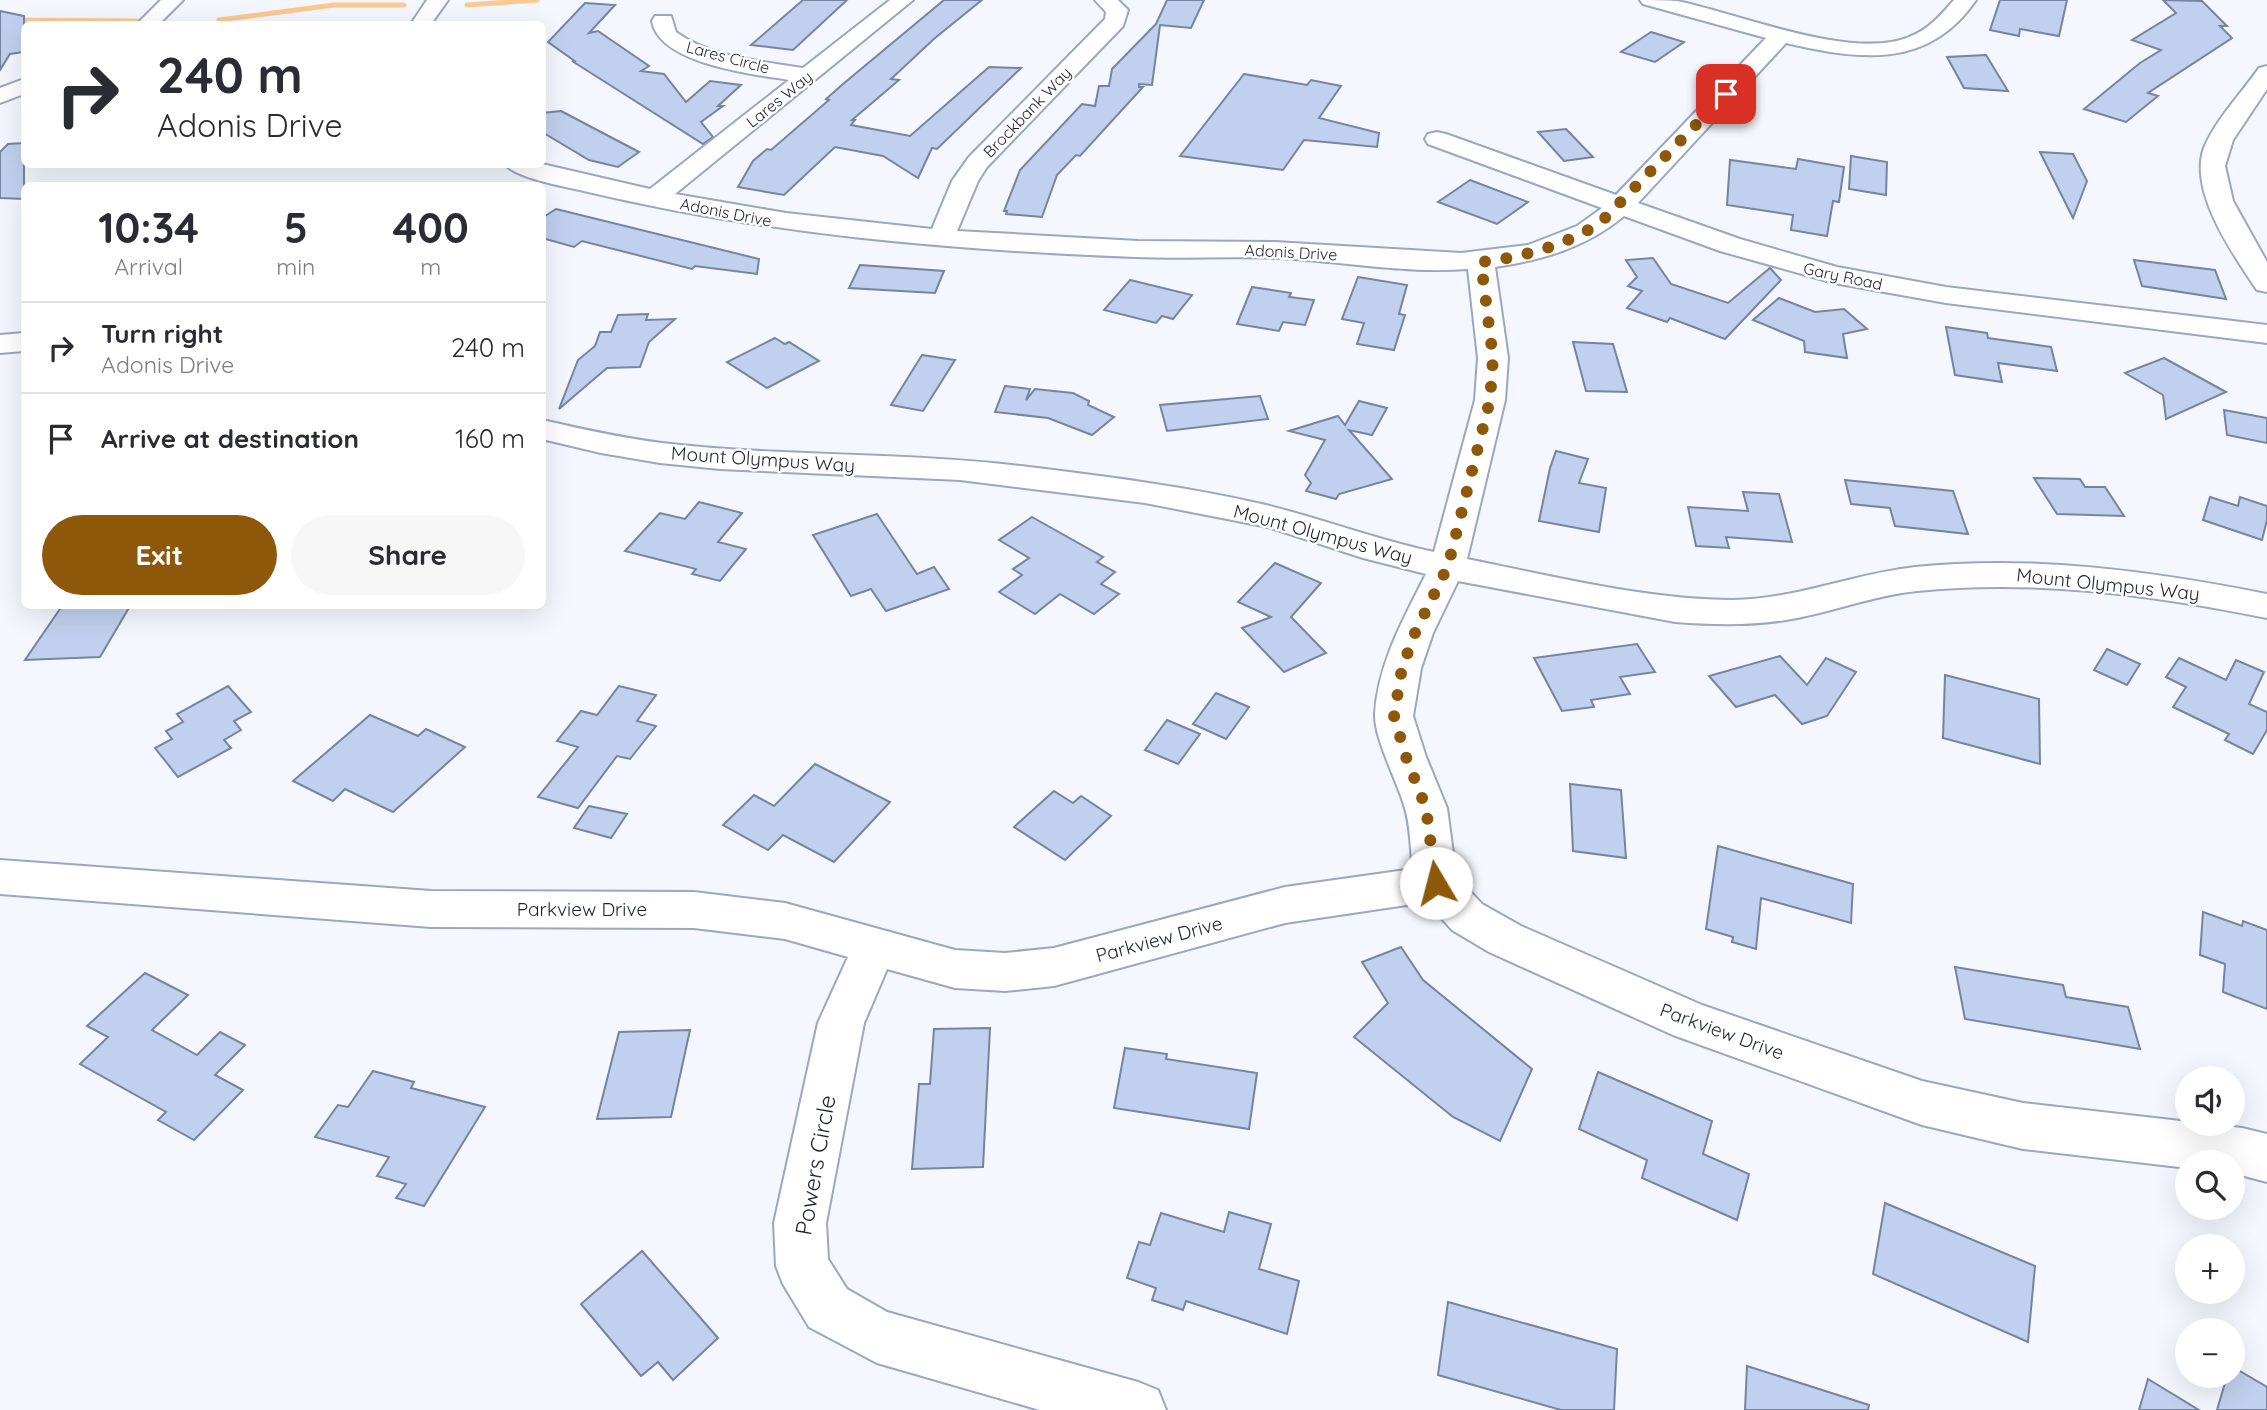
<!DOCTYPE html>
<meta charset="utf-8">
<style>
body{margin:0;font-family:Quicksand,sans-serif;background:#f7f7f7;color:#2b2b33;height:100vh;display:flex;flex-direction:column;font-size:26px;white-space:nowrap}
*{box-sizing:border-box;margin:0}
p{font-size:23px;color:#7c7c81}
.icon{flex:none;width:38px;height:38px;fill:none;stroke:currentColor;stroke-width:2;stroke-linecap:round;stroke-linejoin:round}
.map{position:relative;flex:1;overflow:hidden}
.side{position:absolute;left:21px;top:182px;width:525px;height:427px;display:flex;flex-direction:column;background:#fff;border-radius:10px;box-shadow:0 7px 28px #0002}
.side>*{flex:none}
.banner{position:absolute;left:21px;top:21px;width:525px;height:147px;border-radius:10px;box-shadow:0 7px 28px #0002;background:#fff;color:#2b2b33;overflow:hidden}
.fabs{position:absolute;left:2175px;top:1066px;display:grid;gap:14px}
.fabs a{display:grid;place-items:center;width:70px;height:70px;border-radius:50%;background:#fff;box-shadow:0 7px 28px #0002;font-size:35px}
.pin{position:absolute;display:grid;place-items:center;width:60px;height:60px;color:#fff;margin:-30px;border-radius:14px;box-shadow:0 4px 10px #0006}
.me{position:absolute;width:77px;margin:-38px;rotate:352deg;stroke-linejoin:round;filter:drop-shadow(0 0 5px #0008)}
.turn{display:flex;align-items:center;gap:24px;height:147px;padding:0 21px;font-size:32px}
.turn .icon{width:91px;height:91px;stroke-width:2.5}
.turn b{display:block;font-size:49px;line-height:60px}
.eta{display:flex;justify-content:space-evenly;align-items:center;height:119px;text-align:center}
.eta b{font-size:42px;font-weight:700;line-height:49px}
.action{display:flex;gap:14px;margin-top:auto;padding:14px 21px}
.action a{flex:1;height:80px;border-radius:42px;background:#8d5809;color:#fff;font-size:28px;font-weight:700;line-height:80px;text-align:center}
.action a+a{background:#f7f7f7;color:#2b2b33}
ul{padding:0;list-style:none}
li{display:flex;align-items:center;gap:21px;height:91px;padding:0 21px;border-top:2px solid #e1e1e2}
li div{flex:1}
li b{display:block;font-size:26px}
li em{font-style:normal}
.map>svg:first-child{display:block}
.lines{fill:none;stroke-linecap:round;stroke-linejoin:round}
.stream{stroke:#fcc992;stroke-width:5}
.building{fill:#c0d0ee;stroke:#7684a0;stroke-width:2}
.minor-casing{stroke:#98a7c4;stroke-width:4}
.minor{fill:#fff;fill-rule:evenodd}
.route{stroke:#8d5809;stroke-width:12;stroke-dasharray:0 21.6}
.labels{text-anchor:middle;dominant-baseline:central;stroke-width:5;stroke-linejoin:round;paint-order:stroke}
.far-street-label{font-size:16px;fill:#1d232e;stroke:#fff}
.street-label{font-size:19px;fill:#1d232e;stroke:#fff}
.near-street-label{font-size:23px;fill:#1d232e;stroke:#fff}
</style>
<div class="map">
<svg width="2267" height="1410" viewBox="0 0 2267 1410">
<rect width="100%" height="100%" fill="#f4f7fd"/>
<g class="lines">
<g class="stream">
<path d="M 467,5 L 537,0"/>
<path d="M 0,20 L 137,21"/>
<path d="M 219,20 L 334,5 L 404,5"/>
<path d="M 162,24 L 168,24"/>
<path d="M 175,24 L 183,24"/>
</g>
</g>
<g class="building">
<path d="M 803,0 L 847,0 L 793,50 L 751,45 Z"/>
<path d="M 944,0 L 982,0 L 935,38 L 891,79 L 899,80 L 852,120 L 855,120 L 851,125 L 910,136 L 989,67 L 1021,68 L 937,149 L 932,148 L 918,178 L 883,156 L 835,147 L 784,195 L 738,187 L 753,161 L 767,149 L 771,150 L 829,100 L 826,99 L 843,84 Z"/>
<path d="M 1167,0 L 1204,0 L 1191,28 L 1160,25 L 1152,85 L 1139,84 L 1139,87 L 1143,87 L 1080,156 L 1076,155 L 1057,175 L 1042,217 L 1006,214 L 1007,211 L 1004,211 L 1020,170 L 1082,104 L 1095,106 L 1099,86 L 1109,86 L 1112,69 L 1156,24 Z"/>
<path d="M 2000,0 L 2067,0 L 2059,36 L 2020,29 L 2019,36 L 1990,30 Z"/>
<path d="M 2163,0 L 2202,1 L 2227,26 L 2220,26 L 2232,38 L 2148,93 L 2158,96 L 2126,122 L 2084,109 L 2140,63 L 2161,50 L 2132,40 L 2176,13 Z"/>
<path d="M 585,3 L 615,5 L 589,33 L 598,31 L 649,66 L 641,71 L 664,74 L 686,102 L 710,81 L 741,85 L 718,106 L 723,106 L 701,122 L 713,137 L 703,144 L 572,61 L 576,62 L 548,42 Z"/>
<path d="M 0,11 L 24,16 L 24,52 L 10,54 L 0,70 Z"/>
<path d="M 1651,32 L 1684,42 L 1655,62 L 1621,52 Z"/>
<path d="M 1986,55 L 2008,91 L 1964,88 L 1947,57 Z"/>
<path d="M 1244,74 L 1307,85 L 1311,80 L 1341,86 L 1319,118 L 1379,133 L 1377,147 L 1304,140 L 1283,170 L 1180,156 Z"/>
<path d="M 561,111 L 639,152 L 618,167 L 589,160 L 542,132 L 542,113 Z"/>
<path d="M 1566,129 L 1593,157 L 1564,161 L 1538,132 Z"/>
<path d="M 24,143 L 24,199 L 0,198 L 0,152 L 8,144 Z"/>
<path d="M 2040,152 L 2073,154 L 2087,181 L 2073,218 Z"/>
<path d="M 1851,156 L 1887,162 L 1886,195 L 1849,189 Z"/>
<path d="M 1798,159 L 1844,167 L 1839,202 L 1833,201 L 1827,236 L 1791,230 L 1793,215 L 1727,205 L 1730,160 L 1796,169 Z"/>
<path d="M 1470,180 L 1528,202 L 1497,224 L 1438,202 Z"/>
<path d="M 556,209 L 759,259 L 757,274 L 695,266 L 692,269 L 582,241 L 574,247 L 542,238 L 542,218 Z"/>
<path d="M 1653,258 L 1671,284 L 1728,303 L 1770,268 L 1781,280 L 1725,339 L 1670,318 L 1667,322 L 1627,308 L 1642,291 L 1628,286 L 1637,277 L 1626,260 Z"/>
<path d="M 2134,260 L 2215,270 L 2226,299 L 2142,286 Z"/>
<path d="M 860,265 L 944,271 L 935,293 L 849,288 Z"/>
<path d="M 1358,277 L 1407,285 L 1399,314 L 1405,315 L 1394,350 L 1357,344 L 1364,323 L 1342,319 Z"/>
<path d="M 1130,280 L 1192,295 L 1173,319 L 1162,316 L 1156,323 L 1104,310 Z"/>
<path d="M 1252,287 L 1291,293 L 1289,297 L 1314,300 L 1305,325 L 1283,322 L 1279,331 L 1237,324 Z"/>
<path d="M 1779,298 L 1815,312 L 1844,309 L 1867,329 L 1843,334 L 1847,358 L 1805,352 L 1804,341 L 1753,320 Z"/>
<path d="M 648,314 L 646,320 L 675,319 L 649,342 L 640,367 L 607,368 L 559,409 L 578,360 L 595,346 L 600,332 L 611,332 L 618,315 Z"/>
<path d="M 1946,327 L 1987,333 L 1988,338 L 2051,347 L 2057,371 L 1998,363 L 2002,382 L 1955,375 Z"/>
<path d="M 775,338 L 785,344 L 789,342 L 819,361 L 767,388 L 727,362 Z"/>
<path d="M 1573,342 L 1613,344 L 1627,392 L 1586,391 Z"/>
<path d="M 922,355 L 955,360 L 923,411 L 891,405 Z"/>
<path d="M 2164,358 L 2226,392 L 2166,419 L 2163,395 L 2125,373 Z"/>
<path d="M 1005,386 L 1030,389 L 1026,400 L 1035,389 L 1073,393 L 1089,401 L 1088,405 L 1114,417 L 1092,435 L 1048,418 L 995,412 Z"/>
<path d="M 1260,396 L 1268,419 L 1167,431 L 1160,405 Z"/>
<path d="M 1359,401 L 1387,408 L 1372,435 L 1349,430 L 1392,479 L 1339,494 L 1336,499 L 1306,491 L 1311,483 L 1305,475 L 1325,440 L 1289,431 L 1338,416 L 1345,425 Z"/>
<path d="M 2224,410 L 2267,418 L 2267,443 L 2227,435 Z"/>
<path d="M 1556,451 L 1588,459 L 1579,483 L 1606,488 L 1599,532 L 1539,521 L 1550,468 Z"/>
<path d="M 2034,478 L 2080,479 L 2085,487 L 2105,487 L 2124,516 L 2057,514 Z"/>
<path d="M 1845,480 L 1953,491 L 1968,534 L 1895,526 L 1890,508 L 1851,504 Z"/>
<path d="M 1743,492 L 1779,494 L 1792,542 L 1726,537 L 1729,548 L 1696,546 L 1688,507 L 1748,511 Z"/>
<path d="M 2210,497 L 2238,506 L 2240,497 L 2267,506 L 2267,520 L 2262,540 L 2203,520 Z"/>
<path d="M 699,502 L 742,513 L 718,542 L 746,549 L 720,581 L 692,574 L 696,569 L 625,551 L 660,513 L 685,519 Z"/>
<path d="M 877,514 L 917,574 L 934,567 L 949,589 L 886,611 L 871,589 L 851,596 L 813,535 Z"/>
<path d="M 1032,517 L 1103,557 L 1097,562 L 1115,572 L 1101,584 L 1119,594 L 1094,614 L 1060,594 L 1035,614 L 999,592 L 1022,575 L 1013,569 L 1029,558 L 999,540 Z"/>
<path d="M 1275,563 L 1321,583 L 1291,617 L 1326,653 L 1284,672 L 1242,628 L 1271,617 L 1238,602 Z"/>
<path d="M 62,606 L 130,606 L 100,657 L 25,660 Z"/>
<path d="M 1637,644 L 1655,672 L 1620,677 L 1630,694 L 1591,700 L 1594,707 L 1562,711 L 1534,658 Z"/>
<path d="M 2107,649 L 2140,664 L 2127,685 L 2094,670 Z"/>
<path d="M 1780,656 L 1807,685 L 1826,658 L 1856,672 L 1827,716 L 1802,724 L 1775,695 L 1736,707 L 1709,676 Z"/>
<path d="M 2179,658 L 2226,680 L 2236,660 L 2264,672 L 2249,704 L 2267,712 L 2267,730 L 2253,754 L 2225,740 L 2229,734 L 2173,707 L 2186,687 L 2166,677 Z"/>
<path d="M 1945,675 L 2039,699 L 2040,764 L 1943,738 Z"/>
<path d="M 228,686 L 251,712 L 234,721 L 241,730 L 224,740 L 231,748 L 178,777 L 155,748 L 172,739 L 166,731 L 183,722 L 177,714 Z"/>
<path d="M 619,686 L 656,695 L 637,721 L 656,726 L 630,759 L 617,756 L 578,808 L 538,797 L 578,747 L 557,741 L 581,711 L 597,715 Z"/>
<path d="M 1216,693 L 1249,707 L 1226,739 L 1193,724 Z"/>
<path d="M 370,715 L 418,736 L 426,729 L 465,747 L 393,812 L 345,789 L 333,801 L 293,781 Z"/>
<path d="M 1167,720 L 1200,734 L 1178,764 L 1145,750 Z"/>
<path d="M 815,764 L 890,802 L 834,862 L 783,835 L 768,850 L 723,825 L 754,795 L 774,806 Z"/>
<path d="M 1570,784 L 1621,790 L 1626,858 L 1573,851 Z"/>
<path d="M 1054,791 L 1073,803 L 1081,796 L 1111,816 L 1065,860 L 1014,827 Z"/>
<path d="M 589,806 L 627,814 L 611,838 L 574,828 Z"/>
<path d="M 1718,846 L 1853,884 L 1851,923 L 1761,898 L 1756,949 L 1732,942 L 1733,937 L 1706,929 Z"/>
<path d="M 2203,912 L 2242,926 L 2243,921 L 2267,930 L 2267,1009 L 2223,992 L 2225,964 L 2200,955 Z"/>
<path d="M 1401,947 L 1423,980 L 1532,1069 L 1500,1141 L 1453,1117 L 1354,1037 L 1388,1003 L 1362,962 Z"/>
<path d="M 1955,967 L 2063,985 L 2066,997 L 2128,1007 L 2140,1049 L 1965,1019 Z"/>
<path d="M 145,973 L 188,995 L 152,1030 L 197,1055 L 220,1032 L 245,1045 L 215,1075 L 243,1090 L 194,1140 L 158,1120 L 166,1112 L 80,1064 L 108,1037 L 87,1026 Z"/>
<path d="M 990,1028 L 983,1167 L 912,1169 L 919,1084 L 930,1084 L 934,1029 Z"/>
<path d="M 690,1030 L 671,1117 L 597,1119 L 619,1032 Z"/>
<path d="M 1125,1048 L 1167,1054 L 1166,1059 L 1257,1073 L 1249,1129 L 1114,1108 Z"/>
<path d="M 373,1071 L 414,1082 L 411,1088 L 485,1107 L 424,1206 L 396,1198 L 406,1184 L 377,1176 L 389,1157 L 315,1137 L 338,1105 L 348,1107 Z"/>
<path d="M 1598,1072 L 1712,1121 L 1703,1154 L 1749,1174 L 1737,1220 L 1642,1178 L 1647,1160 L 1579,1129 Z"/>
<path d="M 1885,1203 L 2035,1266 L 2028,1342 L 1873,1274 Z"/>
<path d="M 1229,1212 L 1271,1224 L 1259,1269 L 1299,1281 L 1287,1334 L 1186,1301 L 1183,1310 L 1152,1300 L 1156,1288 L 1127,1278 L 1139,1242 L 1150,1245 L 1161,1213 L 1224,1232 Z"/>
<path d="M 642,1251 L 718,1338 L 673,1380 L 658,1362 L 641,1376 L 581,1304 Z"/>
<path d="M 1448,1302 L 1617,1349 L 1614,1410 L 1561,1410 L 1438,1375 Z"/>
<path d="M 1747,1366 L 1869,1405 L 1868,1410 L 1745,1410 Z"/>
<path d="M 2233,1367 L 2267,1387 L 2267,1410 L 2217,1410 L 2227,1376 L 2233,1376 Z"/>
<path d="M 2148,1379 L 2199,1410 L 2139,1410 Z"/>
</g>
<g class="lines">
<defs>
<g id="minor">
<path d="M 161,0 L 183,0 L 159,24 L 137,24 Z"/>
<path d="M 427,0 L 448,0 L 431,24 L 411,24 Z"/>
<path d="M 890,0 L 913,0 L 675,194 L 786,213 L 932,229 L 952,181 L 969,157 L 1105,19 L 1106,12 L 1095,0 L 1118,0 L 1128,10 L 1123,26 L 987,167 L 978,181 L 957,231 L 1138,241 L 1275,242 L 1461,253 L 1528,245 L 1577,226 L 1602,208 L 1428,144 L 1425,139 L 1428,134 L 1437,132 L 1446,134 L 1616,195 L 1766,38 L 1643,4 L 1640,0 C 1652,0 1665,0 1677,1 C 1737,13 1852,61 1909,37 C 1928,30 1941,15 1954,0 L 1976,0 C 1928,70 1859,60 1786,43 L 1638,203 L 1740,239 L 1837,267 L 1946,287 L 2267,325 L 2267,343 L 1946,303 L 1834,283 L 1720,251 L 1624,216 C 1587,247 1543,260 1495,267 L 1508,358 L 1505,400 L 1467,559 C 1552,576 1647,600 1733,600 C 1796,599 1853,574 1915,567 C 2033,555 2151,571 2267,594 L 2267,618 C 2151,595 2035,579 1917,591 C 1876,595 1838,610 1797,618 C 1757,626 1716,625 1675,622 L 1458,581 L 1433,633 L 1421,668 L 1413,716 L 1426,757 L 1447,808 L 1456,876 L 1482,904 L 1521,926 L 1702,1005 L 1922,1081 L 2023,1103 L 2242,1128 L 2267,1134 L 2267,1182 L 2233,1173 L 2233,1162 L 2188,1162 L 2188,1168 L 2023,1149 L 1922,1125 L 1673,1035 L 1489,952 L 1452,930 L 1427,902 L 1285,923 L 1054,986 L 1005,991 L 955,988 L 887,969 L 864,1023 L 826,1223 L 828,1259 L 847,1289 L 887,1312 L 1138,1382 L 1158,1390 L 1166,1410 L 1040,1410 L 877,1363 L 809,1327 L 783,1284 L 776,1266 L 774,1223 L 818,1023 L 848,957 L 785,939 L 694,928 L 431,927 L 0,894 L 0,860 L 431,891 L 694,892 L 785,903 L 955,950 L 1005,953 L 1054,948 L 1285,887 L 1413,869 C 1410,848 1411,825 1404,805 C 1397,781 1374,738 1375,714 C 1378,663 1404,618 1426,574 L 1363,558 L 1268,527 L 1145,503 L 960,480 L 720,469 L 660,463 L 601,453 L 542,439 L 542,420 C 582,429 621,438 662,443 C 781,457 901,452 1021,466 C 1103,476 1185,486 1266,505 C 1323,519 1377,540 1434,552 L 1475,400 L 1478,358 L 1468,269 C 1405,274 1341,261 1278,258 C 1230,256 1183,259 1135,257 C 950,250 764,234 584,191 C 567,187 514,178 505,164 L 542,164 L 650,189 L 789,80 C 753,74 659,64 652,21 L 655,16 L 671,16 L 676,32 C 712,58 761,61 803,68 Z"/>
<path d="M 2267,66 L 2267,89 L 2233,140 L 2225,166 L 2233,201 L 2267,262 L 2267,292 L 2257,290 C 2234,256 2188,191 2204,148 C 2216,119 2241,94 2259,68 Z"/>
<path d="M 24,79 L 24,94 L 0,103 L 0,88 Z"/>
<path d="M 24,333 L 24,351 L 0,353 L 0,335 Z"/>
</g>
</defs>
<use href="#minor" class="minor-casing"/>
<use href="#minor" class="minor"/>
</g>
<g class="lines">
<path class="route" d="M 1436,883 L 1426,808 L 1406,757 L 1394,716 L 1402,668 L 1415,633 L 1448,566 L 1490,400 L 1493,358 L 1481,262 C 1523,257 1565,246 1601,222 L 1726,94"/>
</g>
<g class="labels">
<g class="far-street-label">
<text transform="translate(728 57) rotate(15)">Lares Circle</text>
<text transform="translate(779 99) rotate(-39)">Lares Way</text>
<text transform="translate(1027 112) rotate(-46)">Brockbank Way</text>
<text transform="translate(726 212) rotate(11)">Adonis Drive</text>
<text transform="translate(1291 252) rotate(3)">Adonis Drive</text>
<text transform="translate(1843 276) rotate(12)">Gary Road</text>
</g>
<g class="street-label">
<text transform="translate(763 459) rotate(4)">Mount Olympus Way</text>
<text transform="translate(1323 534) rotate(15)">Mount Olympus Way</text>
<text transform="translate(2108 584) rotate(6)">Mount Olympus Way</text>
<text x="582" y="909">Parkview Drive</text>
<text transform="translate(1159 939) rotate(-15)">Parkview Drive</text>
<text transform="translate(1722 1031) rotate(20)">Parkview Drive</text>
</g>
<g class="near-street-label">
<text transform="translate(815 1165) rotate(-80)">Powers Circle</text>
</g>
</g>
</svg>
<div class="fabs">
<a><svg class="icon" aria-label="sound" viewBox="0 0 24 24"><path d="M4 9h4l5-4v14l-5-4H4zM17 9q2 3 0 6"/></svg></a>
<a><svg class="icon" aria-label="search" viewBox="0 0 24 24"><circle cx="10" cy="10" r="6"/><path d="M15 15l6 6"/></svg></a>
<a>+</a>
<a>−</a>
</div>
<div class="pin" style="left:1726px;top:94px;background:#d93025"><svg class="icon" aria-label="arrive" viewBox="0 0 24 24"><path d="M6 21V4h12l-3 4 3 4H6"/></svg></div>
<svg class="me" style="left:1436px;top:883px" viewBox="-20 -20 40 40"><circle r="19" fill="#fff"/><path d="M0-13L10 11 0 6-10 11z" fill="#8d5809"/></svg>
<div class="banner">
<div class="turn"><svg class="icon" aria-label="right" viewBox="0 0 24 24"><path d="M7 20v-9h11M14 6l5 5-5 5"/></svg><div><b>240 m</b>Adonis Drive</div></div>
</div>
<section class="side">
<div class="eta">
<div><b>10:34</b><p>Arrival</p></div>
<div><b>5</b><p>min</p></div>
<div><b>400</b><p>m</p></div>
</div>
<ul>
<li><svg class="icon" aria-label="right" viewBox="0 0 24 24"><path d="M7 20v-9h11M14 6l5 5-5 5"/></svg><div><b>Turn right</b><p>Adonis Drive</p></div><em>240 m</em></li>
<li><svg class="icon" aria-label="arrive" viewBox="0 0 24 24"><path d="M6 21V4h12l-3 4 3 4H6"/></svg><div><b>Arrive at destination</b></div><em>160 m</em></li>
</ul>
<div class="action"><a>Exit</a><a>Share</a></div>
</section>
</div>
